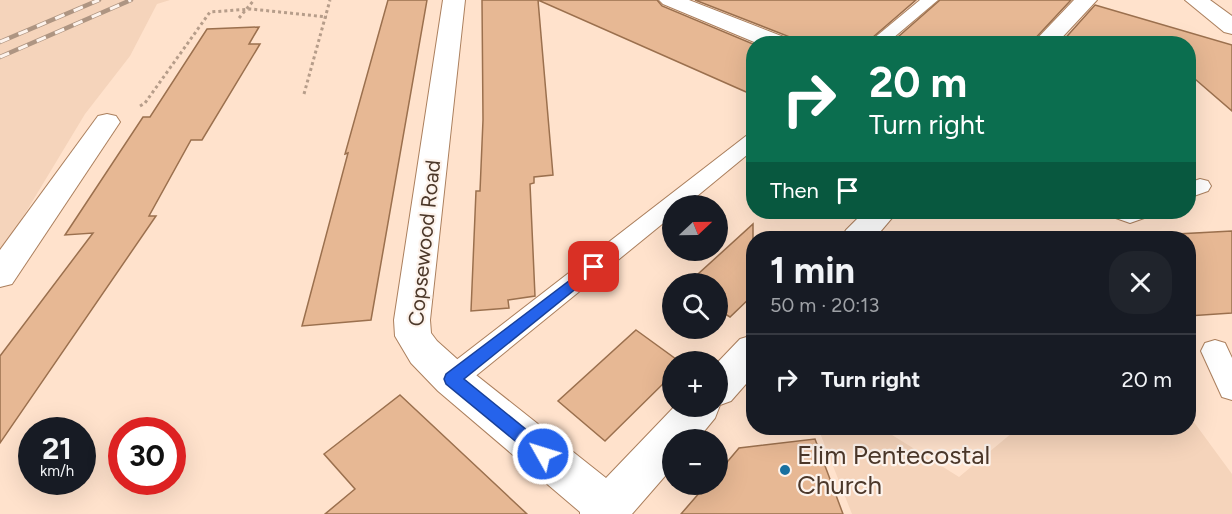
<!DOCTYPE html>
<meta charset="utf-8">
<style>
body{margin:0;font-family:Figtree,sans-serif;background:#20242c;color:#f1f3f6;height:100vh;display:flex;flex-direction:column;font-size:22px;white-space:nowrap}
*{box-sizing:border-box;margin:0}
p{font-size:20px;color:#9ea1a6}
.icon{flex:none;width:33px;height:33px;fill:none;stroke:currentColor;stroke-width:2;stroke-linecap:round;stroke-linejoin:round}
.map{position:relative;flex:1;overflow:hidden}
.side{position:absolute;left:746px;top:231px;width:450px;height:204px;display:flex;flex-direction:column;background:#171b24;border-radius:24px;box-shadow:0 6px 24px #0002}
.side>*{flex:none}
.hud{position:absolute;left:746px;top:36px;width:450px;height:183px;border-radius:24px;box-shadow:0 6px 24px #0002;background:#0b6e4f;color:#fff;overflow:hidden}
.needle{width:39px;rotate:68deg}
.tools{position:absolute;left:662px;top:195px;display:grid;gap:12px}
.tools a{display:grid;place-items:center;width:66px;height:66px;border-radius:50%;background:#171b24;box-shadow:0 6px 24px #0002;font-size:30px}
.speed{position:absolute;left:18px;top:417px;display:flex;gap:12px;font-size:30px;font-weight:700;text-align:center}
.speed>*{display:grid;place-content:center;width:78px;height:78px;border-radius:50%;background:#171b24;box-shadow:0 6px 24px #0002;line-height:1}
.speed small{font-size:15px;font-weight:400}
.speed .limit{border:9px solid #d22;background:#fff;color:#111}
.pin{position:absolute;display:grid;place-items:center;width:51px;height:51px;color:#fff;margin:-26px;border-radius:12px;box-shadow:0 3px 9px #0006}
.me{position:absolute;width:66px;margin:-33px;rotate:309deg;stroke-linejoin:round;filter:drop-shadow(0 0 4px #0008)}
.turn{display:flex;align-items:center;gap:21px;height:126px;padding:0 24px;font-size:27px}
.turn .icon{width:78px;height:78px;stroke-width:2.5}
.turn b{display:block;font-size:42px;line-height:51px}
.then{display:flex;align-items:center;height:57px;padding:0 24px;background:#0003;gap:12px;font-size:22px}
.round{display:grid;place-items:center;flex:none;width:63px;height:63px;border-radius:24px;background:#20242c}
.head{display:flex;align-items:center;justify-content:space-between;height:102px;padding:0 24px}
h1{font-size:36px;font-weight:700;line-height:45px}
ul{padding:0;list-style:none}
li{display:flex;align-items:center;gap:18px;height:90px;padding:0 24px;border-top:2px solid #363941}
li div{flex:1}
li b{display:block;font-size:22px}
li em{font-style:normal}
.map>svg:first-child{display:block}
.built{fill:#f5d4bb}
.building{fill:#e7b894;stroke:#9b704e;stroke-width:1.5}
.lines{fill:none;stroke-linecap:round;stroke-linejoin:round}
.lane-casing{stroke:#ab7f5d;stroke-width:2}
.street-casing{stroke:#ab7f5d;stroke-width:2}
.path{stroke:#b69d8a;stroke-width:3;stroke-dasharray:3 3;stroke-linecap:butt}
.lane{fill:#fff;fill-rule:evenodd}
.street{fill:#fff;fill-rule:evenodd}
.rail-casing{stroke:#ae9582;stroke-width:4.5}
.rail{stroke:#fdf3ec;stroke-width:3;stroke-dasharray:10;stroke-linecap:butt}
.route{fill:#2563eb;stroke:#184099;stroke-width:1.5}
.poi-dot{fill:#1870a0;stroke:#fdf3ec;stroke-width:2}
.labels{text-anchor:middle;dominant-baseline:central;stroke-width:4.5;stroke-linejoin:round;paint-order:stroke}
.street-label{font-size:21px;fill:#4c382a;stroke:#fdf3ec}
.near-poi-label{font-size:26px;fill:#4c382a;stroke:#fdf3ec;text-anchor:start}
</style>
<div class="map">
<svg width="1232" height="514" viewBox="0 0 1232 514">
<rect width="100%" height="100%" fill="#ffe2cc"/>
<g class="built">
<path d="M 0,0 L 170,0 L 157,4 L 130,56 L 85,114 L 0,255 Z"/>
<path d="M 1188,414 L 1232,474 L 1232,514 L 852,514 L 818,428 L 881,428 L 959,477 L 1018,428 L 1188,428 Z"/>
</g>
<g class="building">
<path d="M 388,0 L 427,0 L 371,320 L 302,326 L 348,153 L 345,154 Z"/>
<path d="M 482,0 L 657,0 L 662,6 L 753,44 L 753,95 L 538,0 L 553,175 L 534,177 L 534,183 L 530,184 L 535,296 L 508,300 L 509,308 L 471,311 L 476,191 L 480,191 L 483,120 Z"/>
<path d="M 695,0 L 916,0 L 865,44 L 794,44 L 790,37 Z"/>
<path d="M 940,0 L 1071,0 L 1030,44 L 890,44 Z"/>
<path d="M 1095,5 L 1232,45 L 1232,111 L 1188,73 L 1188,44 L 1060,44 Z"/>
<path d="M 259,27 L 249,44 L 260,44 L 202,140 L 191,140 L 149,216 L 156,216 L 0,443 L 0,356 L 93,233 L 65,235 L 143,117 L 150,117 L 207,29 Z"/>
<path d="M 753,224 L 753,295 L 730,317 L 717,309 L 717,284 L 687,284 Z"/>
<path d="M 1232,231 L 1232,313 L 1188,316 L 1188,238 L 1162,238 L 1159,235 Z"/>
<path d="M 636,330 L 680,362 L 672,362 L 672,375 L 605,441 L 558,401 Z"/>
<path d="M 400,395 L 527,514 L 325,514 L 355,489 L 324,454 Z"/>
<path d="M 815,439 L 843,514 L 681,514 L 707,484 L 717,484 L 717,474 L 739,448 Z"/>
</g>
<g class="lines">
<defs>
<g id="lane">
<path d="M 920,0 L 938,0 L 886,44 L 867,44 Z"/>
<path d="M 753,134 L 753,150 L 685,206 L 672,206 L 672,216 L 462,387 L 452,391 L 442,387 L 438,379 L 442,371 L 746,136 Z"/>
<path d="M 1200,179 L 1208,181 L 1211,186 L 1208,191 L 1188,198 L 1188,183 Z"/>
<path d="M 1110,212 L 1150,212 L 1147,217 L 1130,223 L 1113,217 Z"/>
<path d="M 1215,340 L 1225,343 L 1232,358 L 1232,400 L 1222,397 L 1201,351 L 1205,343 Z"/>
</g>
<g id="street">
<path d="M 443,0 L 465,0 L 430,320 L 431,333 L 437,341 L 466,367 L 606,478 L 675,406 L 717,406 L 717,363 L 740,339 L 753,335 L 753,376 L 731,401 L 720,405 L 715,418 L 697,440 L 672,440 L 672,468 L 632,514 L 580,514 L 580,512 L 438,391 L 411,363 L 395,336 L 394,320 Z"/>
<path d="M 659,0 L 689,0 L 789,39 L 792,44 L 759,44 L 663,4 Z"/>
<path d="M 1074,0 L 1097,0 L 1056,44 L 1032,44 Z"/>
<path d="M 1185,0 L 1210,0 L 1232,16 L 1232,34 L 1224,32 Z"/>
<path d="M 107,114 L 116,116 L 120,122 L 12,284 L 0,287 L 0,250 L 98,116 Z"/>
<path d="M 864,212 L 897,212 L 875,238 L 841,238 L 846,230 Z"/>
</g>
</defs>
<use href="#lane" class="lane-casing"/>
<use href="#street" class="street-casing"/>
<g class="path">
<path d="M 239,18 L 254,0"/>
<path d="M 304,94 L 330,0"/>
<path d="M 140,106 L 145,103 L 210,12 L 251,9 L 327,17"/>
</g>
<use href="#lane" class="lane"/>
<use href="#street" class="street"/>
<defs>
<g id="rail">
<path d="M 0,42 L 99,0"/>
<path d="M 0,57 L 131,0"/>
</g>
</defs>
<use href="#rail" class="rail-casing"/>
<use href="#rail" class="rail"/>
</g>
<path class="route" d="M 594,262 L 601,267 L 599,270 L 464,379 L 549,448 L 552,454 L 549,459 L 543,462 L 537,459 L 446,384 L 444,379 L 446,374 Z"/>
<circle class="poi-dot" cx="785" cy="470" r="6"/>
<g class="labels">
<g class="street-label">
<text transform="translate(424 243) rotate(-84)">Copsewood Road</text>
</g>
<g class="near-poi-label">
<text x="797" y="455">Elim Pentecostal<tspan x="797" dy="30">Church</tspan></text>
</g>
</g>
</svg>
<div class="tools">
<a><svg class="needle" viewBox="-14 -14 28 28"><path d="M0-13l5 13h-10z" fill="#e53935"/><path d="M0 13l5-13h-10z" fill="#9ea1a6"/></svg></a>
<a><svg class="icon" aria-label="search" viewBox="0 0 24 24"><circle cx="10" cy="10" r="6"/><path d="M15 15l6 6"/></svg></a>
<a>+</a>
<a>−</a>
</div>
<div class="speed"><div>21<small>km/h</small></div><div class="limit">30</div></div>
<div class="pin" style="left:594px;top:267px;background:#d93025"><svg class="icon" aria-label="arrive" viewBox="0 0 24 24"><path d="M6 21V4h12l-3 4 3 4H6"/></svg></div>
<svg class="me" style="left:543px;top:454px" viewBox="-20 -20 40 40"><circle r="17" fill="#2563eb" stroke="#fff" stroke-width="3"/><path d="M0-11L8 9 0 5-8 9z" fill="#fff"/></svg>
<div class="hud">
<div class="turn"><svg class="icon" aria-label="right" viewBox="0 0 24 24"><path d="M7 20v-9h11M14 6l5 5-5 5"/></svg><div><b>20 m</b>Turn right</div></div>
<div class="then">Then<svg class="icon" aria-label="arrive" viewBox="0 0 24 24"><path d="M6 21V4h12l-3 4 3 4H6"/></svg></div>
</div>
<section class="side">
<div class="head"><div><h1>1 min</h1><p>50 m · 20:13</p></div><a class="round"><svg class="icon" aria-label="close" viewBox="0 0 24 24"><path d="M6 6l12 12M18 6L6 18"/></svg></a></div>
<ul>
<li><svg class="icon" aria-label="right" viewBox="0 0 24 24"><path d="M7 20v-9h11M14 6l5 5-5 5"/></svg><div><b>Turn right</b></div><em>20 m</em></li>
</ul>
</section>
</div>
